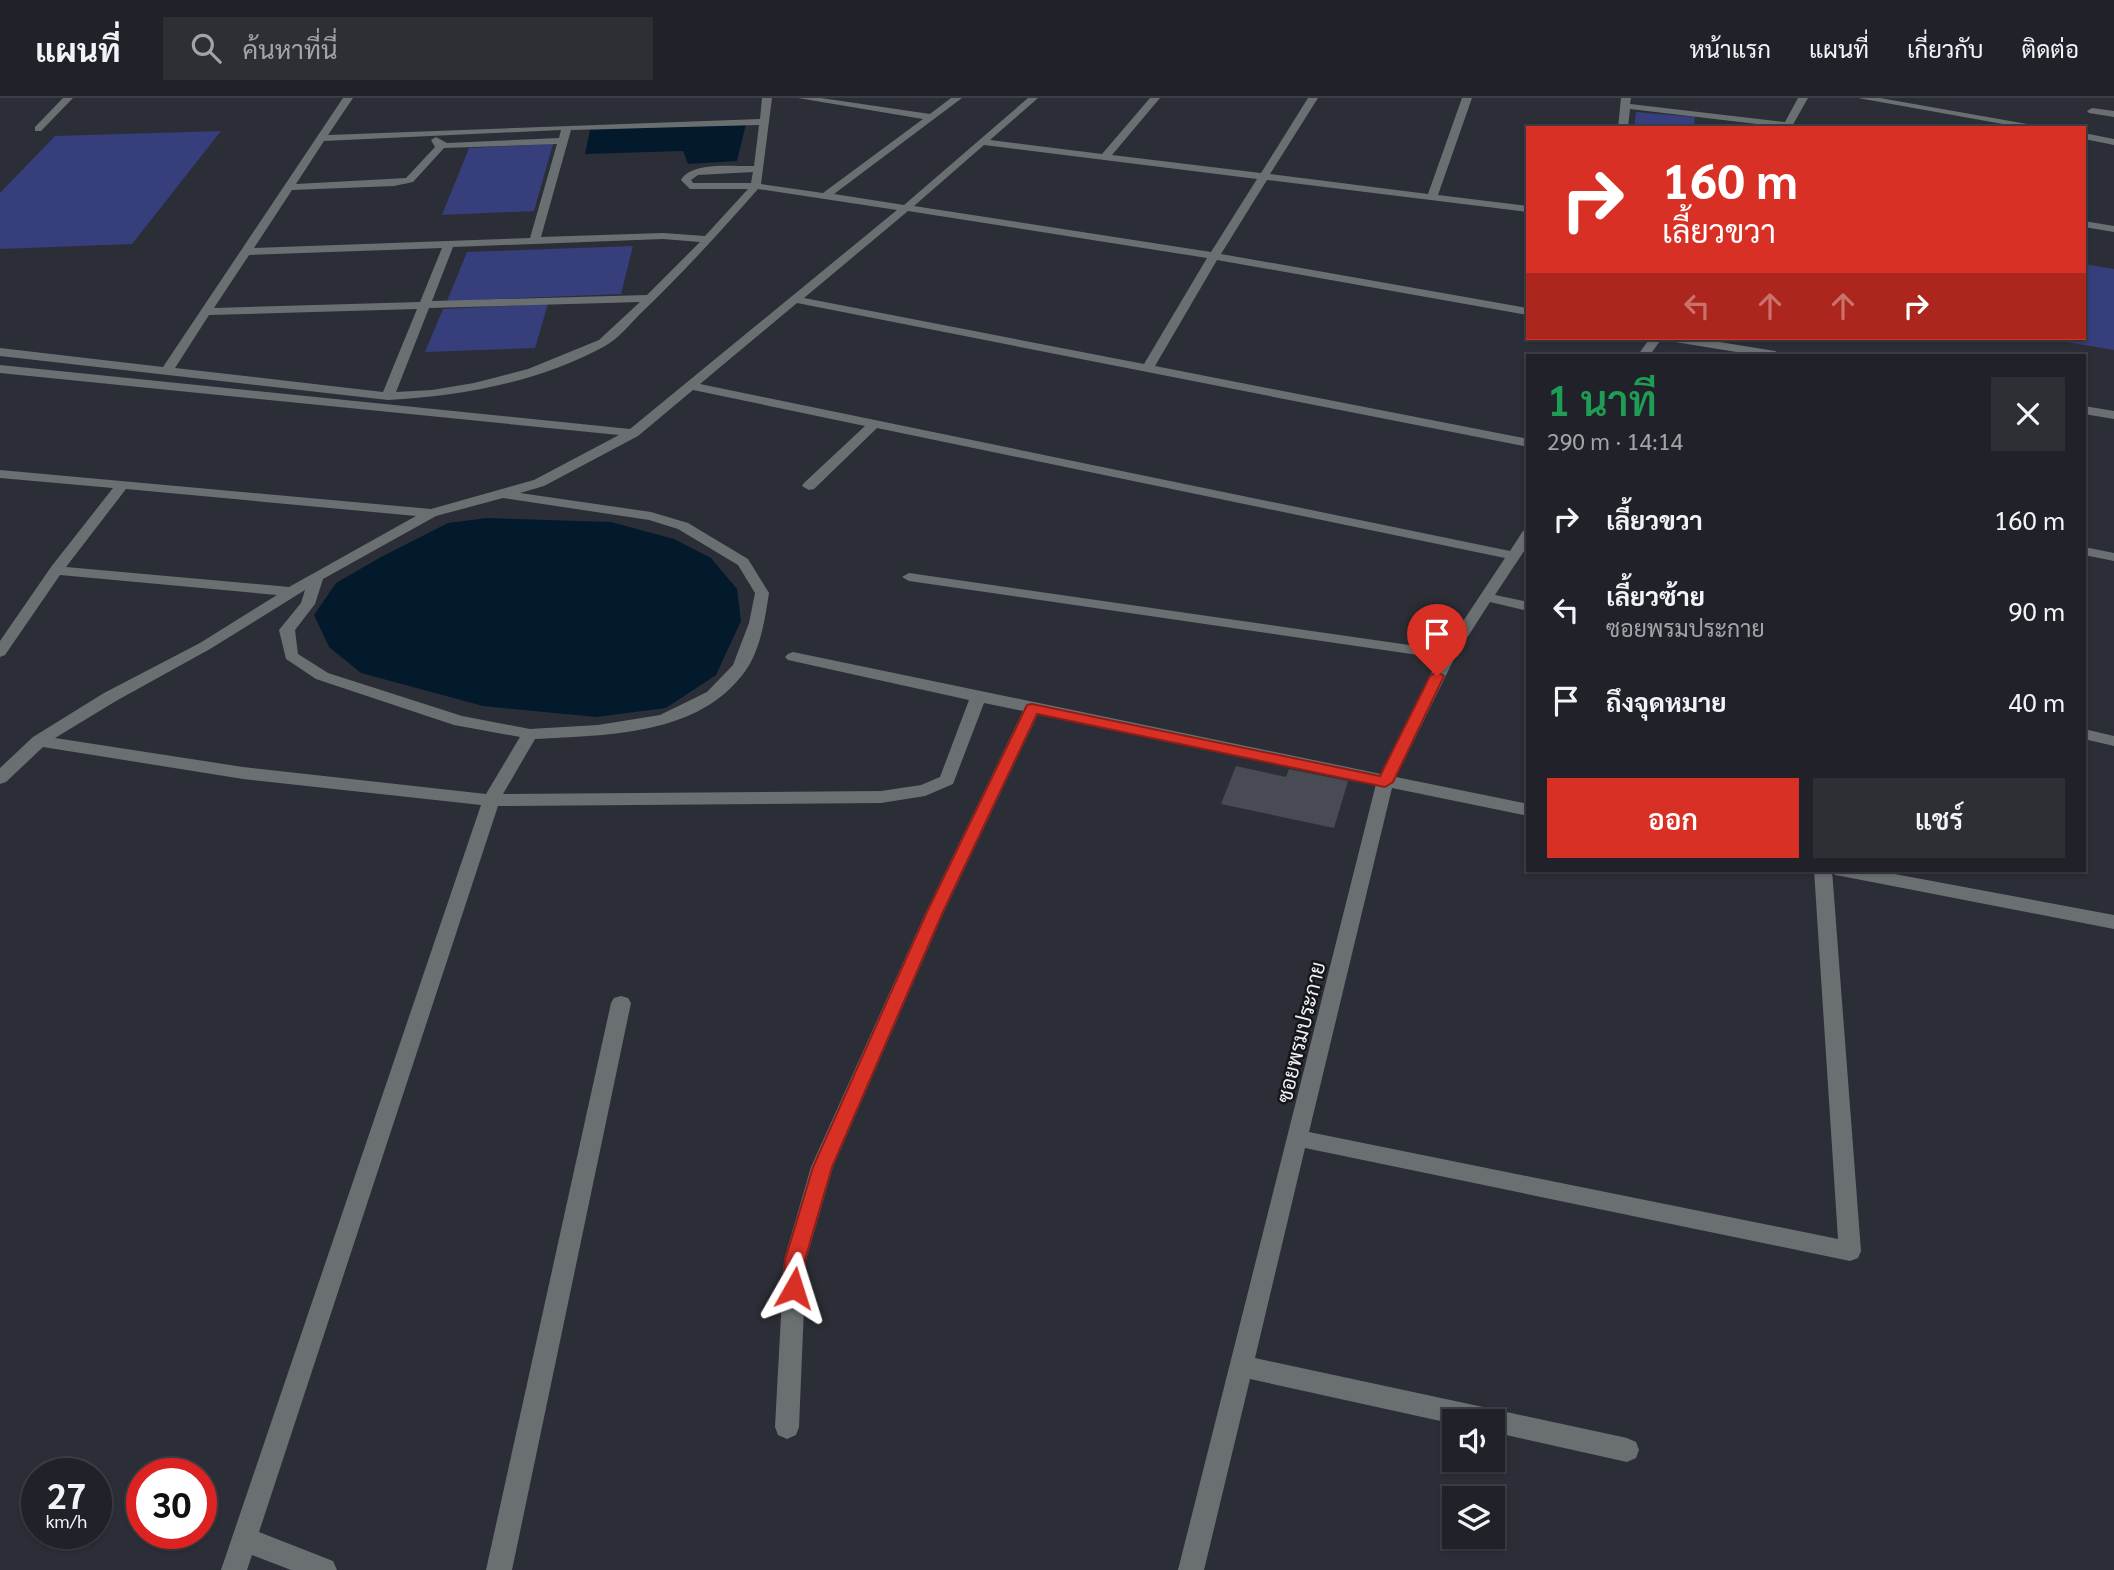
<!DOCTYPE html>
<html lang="th">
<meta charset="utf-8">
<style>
body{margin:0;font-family:Georgia,Sarabun,serif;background:#2d2f35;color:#f1f3f6;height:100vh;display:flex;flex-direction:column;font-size:26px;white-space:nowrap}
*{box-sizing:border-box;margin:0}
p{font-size:23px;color:#a2a4a8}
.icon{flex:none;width:38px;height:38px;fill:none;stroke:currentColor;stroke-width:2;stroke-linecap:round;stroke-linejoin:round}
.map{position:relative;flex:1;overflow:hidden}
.details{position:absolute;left:1526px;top:256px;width:560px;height:518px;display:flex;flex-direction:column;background:#212229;border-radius:0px;box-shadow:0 2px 5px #0004,0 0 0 2px #3e3f46}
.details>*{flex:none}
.guide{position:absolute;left:1526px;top:28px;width:560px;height:214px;border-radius:0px;box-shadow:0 2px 5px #0004,0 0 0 2px #3e3f46;background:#d93025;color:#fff;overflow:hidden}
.tools{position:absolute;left:1442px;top:1311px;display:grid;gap:14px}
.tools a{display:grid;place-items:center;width:63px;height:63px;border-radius:0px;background:#212229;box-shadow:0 2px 5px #0004,0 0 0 2px #3e3f46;font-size:35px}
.speed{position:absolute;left:21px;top:1360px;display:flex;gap:14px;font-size:35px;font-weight:700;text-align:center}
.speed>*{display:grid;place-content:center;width:91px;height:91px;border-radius:50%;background:#212229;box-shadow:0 2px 5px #0004,0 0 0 2px #3e3f46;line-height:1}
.speed small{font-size:18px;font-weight:400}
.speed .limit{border:10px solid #d22;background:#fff;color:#111}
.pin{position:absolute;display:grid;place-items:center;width:60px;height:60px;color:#fff;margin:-72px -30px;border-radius:50% 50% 50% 0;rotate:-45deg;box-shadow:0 0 7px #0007}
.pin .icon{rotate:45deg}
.me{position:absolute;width:77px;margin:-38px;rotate:6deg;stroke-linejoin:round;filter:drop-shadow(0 0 5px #0008)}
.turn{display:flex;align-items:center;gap:24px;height:147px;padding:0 21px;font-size:32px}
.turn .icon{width:91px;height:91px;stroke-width:2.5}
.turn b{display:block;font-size:49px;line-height:60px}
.lanes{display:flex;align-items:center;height:66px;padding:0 21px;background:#0003;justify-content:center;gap:35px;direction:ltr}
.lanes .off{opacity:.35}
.round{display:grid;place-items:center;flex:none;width:74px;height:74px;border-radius:0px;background:#2d2f35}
.overview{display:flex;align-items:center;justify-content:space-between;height:119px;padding:0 21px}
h1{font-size:42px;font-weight:600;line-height:52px;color:#1e9e55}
.action{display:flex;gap:14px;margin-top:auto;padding:14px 21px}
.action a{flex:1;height:80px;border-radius:0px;background:#d93025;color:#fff;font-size:28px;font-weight:600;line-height:80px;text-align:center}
.action a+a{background:#2d2f35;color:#f1f3f6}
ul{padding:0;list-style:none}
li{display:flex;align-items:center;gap:21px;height:91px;padding:0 21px}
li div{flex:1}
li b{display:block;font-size:26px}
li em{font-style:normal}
header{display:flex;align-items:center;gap:42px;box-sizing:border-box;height:98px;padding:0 35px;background:#212229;border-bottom:2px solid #3e3f46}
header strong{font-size:33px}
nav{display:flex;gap:38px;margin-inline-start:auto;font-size:24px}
.search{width:490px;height:63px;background:#2d2f35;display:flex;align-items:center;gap:18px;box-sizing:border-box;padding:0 24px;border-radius:0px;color:#a2a4a8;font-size:26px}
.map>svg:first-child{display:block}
.green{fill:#363e7b}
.water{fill:#031a2d}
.building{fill:#484a54}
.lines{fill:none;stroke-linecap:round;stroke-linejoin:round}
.minor{fill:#6a7071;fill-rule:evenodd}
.route{fill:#d93025;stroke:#8d1f18;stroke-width:2}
.labels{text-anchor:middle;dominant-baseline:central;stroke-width:5;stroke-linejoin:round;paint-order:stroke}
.street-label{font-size:21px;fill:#eff0f6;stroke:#15161a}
</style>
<header>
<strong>แผนที่</strong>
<div class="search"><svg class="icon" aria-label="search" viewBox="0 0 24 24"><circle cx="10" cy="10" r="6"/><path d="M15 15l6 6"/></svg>ค้นหาที่นี่</div>
<nav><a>หน้าแรก</a><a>แผนที่</a><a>เกี่ยวกับ</a><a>ติดต่อ</a></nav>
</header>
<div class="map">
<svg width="2114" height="1472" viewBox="0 0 2114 1472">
<rect width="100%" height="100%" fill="#2c2e37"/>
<g class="green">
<path d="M 1636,14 L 1695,19 L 1694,30 L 1634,30 Z"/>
<path d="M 221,33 L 132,146 L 0,151 L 0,95 L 55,38 Z"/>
<path d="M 553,46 L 534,113 L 442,117 L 469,50 Z"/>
<path d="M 633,148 L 621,196 L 447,203 L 467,154 Z"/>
<path d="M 2084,166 L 2114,171 L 2114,252 L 2043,240 L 2084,240 Z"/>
<path d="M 548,206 L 535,250 L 425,254 L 443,211 Z"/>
</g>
<g class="water">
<path d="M 746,26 L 737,63 L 688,66 L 683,53 L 585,56 L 590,32 Z"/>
<path d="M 487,420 L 611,424 L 674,441 L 711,460 L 737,491 L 741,523 L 716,577 L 666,610 L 596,619 L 483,608 L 361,575 L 329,549 L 314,517 L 336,485 L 381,459 L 448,425 Z"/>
</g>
<path class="building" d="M 1236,668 L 1286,679 L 1289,671 L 1348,683 L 1334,730 L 1221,706 Z"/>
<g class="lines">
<g class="minor">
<path d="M 63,0 L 73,0 L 41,33 L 35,33 L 35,29 Z"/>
<path d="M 343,0 L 353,0 L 328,37 L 760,21 L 762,0 L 772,0 L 761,86 L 823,95 L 923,21 L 798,0 L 821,0 L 930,16 L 951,0 L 962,0 L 834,96 L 904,107 L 1028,0 L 1038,0 L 990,42 L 1102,56 L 1150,0 L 1160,0 L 1112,57 L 1261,75 L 1308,0 L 1318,0 L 1270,76 L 1428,96 L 1462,0 L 1472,0 L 1438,97 L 1528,108 L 1528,114 L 1267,82 L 1221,156 L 1528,210 L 1528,217 L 1217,162 L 1155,268 L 1528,341 L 1528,349 L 797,205 L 700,286 L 1510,453 L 1523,433 L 1528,432 L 1528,447 L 1495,497 L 1528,504 L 1528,513 L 1490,504 L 1456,557 L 1396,679 L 1528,706 L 1528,718 L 1392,690 L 1309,1034 L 1838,1141 L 1814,772 L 1832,772 L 1861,1153 L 1858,1160 L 1850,1163 L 1305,1050 L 1255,1260 L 1627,1340 L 1636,1344 L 1639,1352 L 1636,1360 L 1627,1364 L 1493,1334 L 1493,1323 L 1454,1323 L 1454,1326 L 1250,1281 L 1204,1472 L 1178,1472 L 1376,686 L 1038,616 L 943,816 L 833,1069 L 806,1162 L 799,1329 L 796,1337 L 787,1341 L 778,1337 L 775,1329 L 784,1162 L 811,1069 L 925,816 L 1023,613 L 984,605 L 953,686 L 925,698 L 881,705 L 498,708 L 259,1434 L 333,1463 L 337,1472 L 291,1472 L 252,1457 L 247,1472 L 221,1472 L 481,707 L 243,681 L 43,649 L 6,684 L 0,686 L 0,670 L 33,639 L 104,595 L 200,545 L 277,497 L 60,477 L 5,557 L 0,559 L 0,543 L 51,469 L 113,390 L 0,380 L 0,372 L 431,411 L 534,382 L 619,337 L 0,275 L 0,267 L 630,331 L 897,112 L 758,91 C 720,134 682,176 640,216 C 630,226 618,241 605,248 C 540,284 461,298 388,302 L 0,258 L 0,250 L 163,269 ZM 759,27 L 754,68 C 734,69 692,63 681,82 L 690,91 L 748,91 L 705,138 L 663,135 L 541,139 L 571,32 ZM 561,32 L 559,40 L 447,45 L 436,39 L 431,42 L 435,49 L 406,80 L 296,86 L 324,43 ZM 557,46 L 530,140 L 254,150 L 292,92 L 394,88 L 413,84 L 444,50 ZM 984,47 L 1257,81 L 1211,154 L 914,108 ZM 753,74 L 751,85 L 693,85 L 691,82 L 698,77 ZM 908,113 L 1207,160 L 1144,266 L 804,200 ZM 663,141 L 700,144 L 647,197 L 432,203 L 453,149 ZM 442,150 L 420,204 L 214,210 L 249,157 ZM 640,204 L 599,242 L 528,271 L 474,285 L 432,292 L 396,294 L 429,210 ZM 417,211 L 383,294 L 175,270 L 209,217 ZM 693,292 L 865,328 L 804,385 L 802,388 L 809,392 L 814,391 L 877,330 L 1505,460 L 1444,552 L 909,475 L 902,479 L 909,483 L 1439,560 L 1381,676 L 793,554 L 788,556 L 785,559 L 788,562 L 969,602 L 940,679 L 921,687 L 881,693 L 503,696 L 535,641 C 607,637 700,638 746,572 C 761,550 765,520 769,495 L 748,461 L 688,425 L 651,414 L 520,395 L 544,388 L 638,338 ZM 126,391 L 416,418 L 289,489 L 66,469 ZM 503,400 L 649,422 L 678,431 L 738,467 L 755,495 L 749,525 L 733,567 L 707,594 L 660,617 L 598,627 L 530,631 L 462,618 L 328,575 L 298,556 L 295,532 L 315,506 L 323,481 L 436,418 ZM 305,492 L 301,505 L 279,532 L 286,561 L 316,581 L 454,627 L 520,639 L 486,696 L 243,669 L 55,640 L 116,603 L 210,551 Z"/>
<path d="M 1621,0 L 1631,0 L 1630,6 L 1785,24 L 1798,0 L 1808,0 L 1791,30 L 1630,11 L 1628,30 L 1618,30 Z"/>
<path d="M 1858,0 L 1880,0 L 2049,30 L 2025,30 Z"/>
<path d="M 2092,10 L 2114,13 L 2114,19 L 2089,15 L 2087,13 Z"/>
<path d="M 2084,35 L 2114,41 L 2114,47 L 2084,41 Z"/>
<path d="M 2084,123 L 2114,128 L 2114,134 L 2084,129 Z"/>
<path d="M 1650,240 L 1662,240 L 1650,257 L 1638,257 Z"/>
<path d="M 1669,240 L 1695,240 L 1775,253 L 1781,257 L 1755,257 L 1675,244 Z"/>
<path d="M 2084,308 L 2114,313 L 2114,321 L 2084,316 Z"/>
<path d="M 2084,449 L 2114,455 L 2114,463 L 2084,457 Z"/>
<path d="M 2084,631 L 2114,638 L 2114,648 L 2084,641 Z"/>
<path d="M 1832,772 L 1873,772 L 2114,817 L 2114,831 L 1841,778 L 1835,777 Z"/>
<path d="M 621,898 L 628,900 L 631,905 L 512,1472 L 486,1472 L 611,905 L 614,900 Z"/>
</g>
</g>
<path class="route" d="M 1437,574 L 1444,578 L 1393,684 L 1385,689 L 1037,616 L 942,816 L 832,1069 L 805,1162 L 804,1190 L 801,1197 L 794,1199 L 786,1197 L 783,1190 L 785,1162 L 813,1069 L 926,816 L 1027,607 L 1032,606 L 1380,678 L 1430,578 Z"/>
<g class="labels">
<g class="street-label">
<text transform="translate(1300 934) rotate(-76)">ซอยพรมประกาย</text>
</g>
</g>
</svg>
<div class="tools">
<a><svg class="icon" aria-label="sound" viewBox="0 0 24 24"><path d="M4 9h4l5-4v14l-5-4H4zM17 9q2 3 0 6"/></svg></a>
<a><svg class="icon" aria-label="layers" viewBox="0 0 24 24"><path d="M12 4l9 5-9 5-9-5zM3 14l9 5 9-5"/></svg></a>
</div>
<div class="speed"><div>27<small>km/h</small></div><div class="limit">30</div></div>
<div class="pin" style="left:1437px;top:578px;background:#d93025"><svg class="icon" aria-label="arrive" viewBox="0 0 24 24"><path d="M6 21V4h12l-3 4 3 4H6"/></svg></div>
<svg class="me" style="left:794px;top:1190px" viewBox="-20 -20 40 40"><path d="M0-17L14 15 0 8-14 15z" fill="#d93025" stroke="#fff" stroke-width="4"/></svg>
<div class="guide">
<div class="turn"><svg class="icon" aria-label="right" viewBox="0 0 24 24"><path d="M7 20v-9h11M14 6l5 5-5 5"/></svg><div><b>160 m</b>เลี้ยวขวา</div></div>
<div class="lanes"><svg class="icon off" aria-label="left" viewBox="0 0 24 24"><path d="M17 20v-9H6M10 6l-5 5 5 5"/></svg><svg class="icon off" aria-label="ahead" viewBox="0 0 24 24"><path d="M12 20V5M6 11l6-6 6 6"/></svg><svg class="icon off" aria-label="ahead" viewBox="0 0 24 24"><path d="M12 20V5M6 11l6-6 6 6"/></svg><svg class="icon" aria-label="right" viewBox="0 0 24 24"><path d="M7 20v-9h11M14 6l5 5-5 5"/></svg></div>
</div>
<section class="details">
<div class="overview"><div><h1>1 นาที</h1><p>290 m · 14:14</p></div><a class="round"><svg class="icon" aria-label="close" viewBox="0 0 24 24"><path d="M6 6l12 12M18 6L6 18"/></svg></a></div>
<ul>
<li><svg class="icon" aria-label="right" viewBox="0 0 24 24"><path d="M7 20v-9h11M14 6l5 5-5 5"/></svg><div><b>เลี้ยวขวา</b></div><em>160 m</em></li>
<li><svg class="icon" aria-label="left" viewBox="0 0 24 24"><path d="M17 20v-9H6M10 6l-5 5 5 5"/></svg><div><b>เลี้ยวซ้าย</b><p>ซอยพรมประกาย</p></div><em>90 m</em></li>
<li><svg class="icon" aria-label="arrive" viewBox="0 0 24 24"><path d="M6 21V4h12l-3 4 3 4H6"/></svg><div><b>ถึงจุดหมาย</b></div><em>40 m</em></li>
</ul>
<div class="action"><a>ออก</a><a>แชร์</a></div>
</section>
</div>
